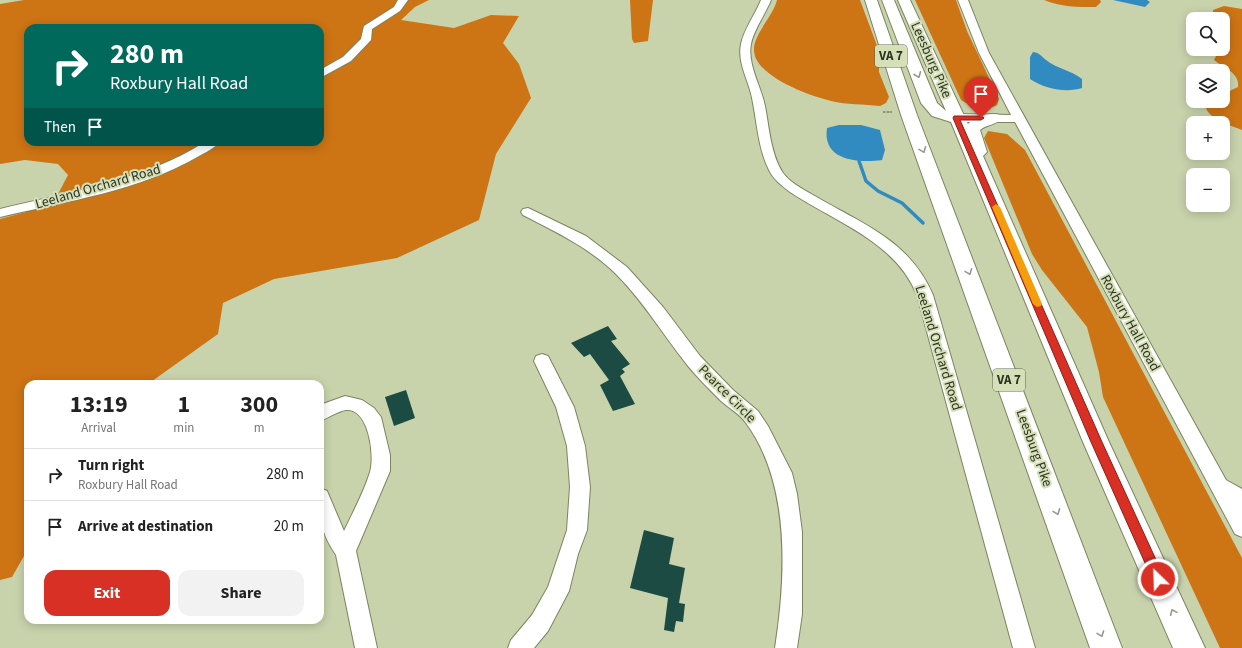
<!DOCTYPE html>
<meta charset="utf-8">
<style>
body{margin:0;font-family:"Source Sans 3",sans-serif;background:#f2f2f2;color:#222;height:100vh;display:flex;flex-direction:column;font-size:15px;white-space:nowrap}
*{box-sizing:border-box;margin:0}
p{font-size:13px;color:#767676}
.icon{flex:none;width:22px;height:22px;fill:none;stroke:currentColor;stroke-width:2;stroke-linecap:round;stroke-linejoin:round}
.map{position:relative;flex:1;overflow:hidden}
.side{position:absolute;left:24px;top:380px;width:300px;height:244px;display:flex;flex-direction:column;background:#fff;border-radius:12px;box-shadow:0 2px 10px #0003}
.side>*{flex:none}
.guide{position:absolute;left:24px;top:24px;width:300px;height:122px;border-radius:12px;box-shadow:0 2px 10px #0003;background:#00695c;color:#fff;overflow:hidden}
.fabs{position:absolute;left:1186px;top:12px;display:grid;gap:8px}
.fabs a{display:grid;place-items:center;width:44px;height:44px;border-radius:8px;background:#fff;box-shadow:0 2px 10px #0003;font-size:20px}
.pin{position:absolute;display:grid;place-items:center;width:34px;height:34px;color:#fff;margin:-41px -17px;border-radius:50% 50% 50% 0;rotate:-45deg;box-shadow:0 0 4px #0007}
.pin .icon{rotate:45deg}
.me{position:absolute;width:44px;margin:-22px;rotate:336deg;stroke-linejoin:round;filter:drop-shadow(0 0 3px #0008)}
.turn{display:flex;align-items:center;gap:14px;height:84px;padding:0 20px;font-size:18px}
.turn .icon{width:52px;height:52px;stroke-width:2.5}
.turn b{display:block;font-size:28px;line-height:34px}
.then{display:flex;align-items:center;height:38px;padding:0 20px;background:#0003;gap:8px;font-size:15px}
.eta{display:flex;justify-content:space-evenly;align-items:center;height:68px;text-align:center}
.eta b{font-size:24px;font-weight:700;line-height:28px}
.cta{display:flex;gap:8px;margin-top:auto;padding:8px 20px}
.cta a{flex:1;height:46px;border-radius:12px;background:#d93025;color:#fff;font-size:16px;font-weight:700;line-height:46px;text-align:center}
.cta a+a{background:#f2f2f2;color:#222}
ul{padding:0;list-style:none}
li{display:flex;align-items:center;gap:12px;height:52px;padding:0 20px;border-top:1px solid #e0e0e0}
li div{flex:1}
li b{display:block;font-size:15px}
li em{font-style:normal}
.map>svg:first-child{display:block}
.forest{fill:#cd7414;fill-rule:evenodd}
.water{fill:#318bc1}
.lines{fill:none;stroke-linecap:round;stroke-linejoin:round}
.stream{stroke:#318bc1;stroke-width:3.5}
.building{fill:#1b4b42}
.minor-casing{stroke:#7b845f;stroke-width:2}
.highway-casing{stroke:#7b845f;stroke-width:2}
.path-far1{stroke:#8c9577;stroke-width:1.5;stroke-dasharray:2 1.5;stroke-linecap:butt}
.path{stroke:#8c9577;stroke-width:2;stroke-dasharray:2.5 1.5;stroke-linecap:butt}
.minor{fill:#fff;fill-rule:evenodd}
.highway{fill:#fff;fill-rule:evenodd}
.oneway{stroke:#969890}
.route{fill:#d93025;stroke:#8d1f18}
.slow{fill:#f59e0b}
.labels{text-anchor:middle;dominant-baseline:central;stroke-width:4;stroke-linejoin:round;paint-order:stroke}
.shield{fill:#d5e0b8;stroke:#60664f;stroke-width:1}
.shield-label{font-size:13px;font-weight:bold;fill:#2e3222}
.street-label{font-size:14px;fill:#2e3222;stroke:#d5e0b8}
</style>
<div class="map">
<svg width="1242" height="648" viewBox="0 0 1242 648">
<rect width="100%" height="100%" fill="#c8d3ac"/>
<g class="forest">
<path d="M 24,0 L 429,0 L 415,7 L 401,20 L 454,28 L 491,15 L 519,16 L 503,43 L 519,64 L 531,98 L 496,154 L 479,220 L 397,258 L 274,279 L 223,303 L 218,334 L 148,384 L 28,384 L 28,549 L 12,577 L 0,580 L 0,219 L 26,212 L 57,196 L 68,175 L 58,164 L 25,160 L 0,164 L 0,4 ZM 28,28 L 320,28 L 320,142 L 28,142 Z"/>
<path d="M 630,0 L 653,0 L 648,41 L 634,43 L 632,39 Z"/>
<path d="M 777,0 L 860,0 L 879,51 L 879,72 L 889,97 L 886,103 L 880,106 C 864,104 847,105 831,101 C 810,96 753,76 754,49 C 754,34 773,16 777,0 Z"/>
<path d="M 915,0 L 956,0 L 967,31 L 999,99 L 997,105 C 985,112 972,107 961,100 Z"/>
<path d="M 1044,0 L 1100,0 L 1101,2 L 1096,7 C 1078,7 1060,7 1044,0 Z"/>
<path d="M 1224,6 L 1242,9 L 1242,130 C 1230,125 1205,119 1205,103 L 1209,101 L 1223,101 L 1223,94 L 1238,87 C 1240,73 1224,68 1214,60 L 1216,56 C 1225,51 1230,49 1229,38 L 1223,32 L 1223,19 L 1214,19 L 1213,10 Z"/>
<path d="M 988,131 L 1007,134 L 1025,150 L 1242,558 L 1242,648 L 1220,648 L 1103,397 L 1099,372 L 1087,327 L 1042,270 L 1032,254 L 984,138 Z"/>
</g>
<g class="water">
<path d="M 1113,0 L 1147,0 L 1150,2 L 1145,7 Z"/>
<path d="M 1033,52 C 1040,53 1041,56 1046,60 C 1057,69 1071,70 1082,79 L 1082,88 C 1066,93 1045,89 1030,79 L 1030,57 Z"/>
<path d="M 839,125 L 861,125 L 880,130 L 885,150 L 882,160 C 858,163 822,161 827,128 Z"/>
</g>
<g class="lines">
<path class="stream" d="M 859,161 L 866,181 L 878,191 L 902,203 L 923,223"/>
</g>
<g class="building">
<path d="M 608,326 L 617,339 L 611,341 L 630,364 L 622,369 L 625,372 L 620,376 L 635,404 L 613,411 L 600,385 L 609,380 L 590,354 L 584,357 L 571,343 Z"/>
<path d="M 406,390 L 415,418 L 394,426 L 385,397 Z"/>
<path d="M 644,530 L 674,538 L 669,564 L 685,568 L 679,603 L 685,604 L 683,622 L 676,621 L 674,632 L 664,630 L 668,598 L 630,588 Z"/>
</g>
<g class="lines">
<defs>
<g id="minor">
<path d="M 398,0 L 408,0 L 400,11 L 372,29 L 371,40 L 351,61 L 320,78 L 320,70 L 343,57 L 361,39 L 364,26 L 394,7 Z"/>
<path d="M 761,0 L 771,0 C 765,15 754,29 751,44 C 747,64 761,86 765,106 C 769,127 771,155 783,173 C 791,184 808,192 820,199 C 867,226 910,242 933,295 L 1035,648 L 1013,648 L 917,295 C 895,241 835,222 790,192 C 781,185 773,179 769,170 C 758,148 757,122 752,98 C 749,81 737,63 741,44 C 744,29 755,15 761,0 Z"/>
<path d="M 958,0 L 968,0 L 989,53 L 1226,480 L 1242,489 L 1242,537 L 1235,534 L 1015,122 L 956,122 L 950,118 L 956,114 L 1011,115 L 979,53 Z"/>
<path d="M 205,142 L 219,142 C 215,148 206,152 199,156 C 139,191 67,201 0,217 L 0,209 C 70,192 143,181 205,142 Z"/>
<path d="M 528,208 L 586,236 L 627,267 L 663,307 L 700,356 L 733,390 L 758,411 L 768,426 L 792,473 L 797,494 L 802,532 L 802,614 L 797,648 L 775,648 C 786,577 791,484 746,423 C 740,414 729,408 721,401 C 710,390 698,378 688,366 C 664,336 644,302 617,275 C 590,248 556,232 523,215 L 521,212 L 523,209 Z"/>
<path d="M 542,354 L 548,356 L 574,407 L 585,446 L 590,487 L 587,530 L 578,554 L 569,591 L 548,631 L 534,648 L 508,648 L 511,640 L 532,615 L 548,587 L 567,530 L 570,487 L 567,446 L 556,407 L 534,361 L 536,356 Z"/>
<path d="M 345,396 L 362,400 L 374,408 L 381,417 L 390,455 L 390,471 L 356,551 L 377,648 L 355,648 L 336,555 C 319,530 320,517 320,488 L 327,491 L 344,531 C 353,512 364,492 370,472 C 375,456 369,408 346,410 C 338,411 328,418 320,421 L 320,405 Z"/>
</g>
<g id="highway">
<path d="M 865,0 L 877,0 L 917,115 L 1122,648 L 1090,648 L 901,115 Z"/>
<path d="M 882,0 L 894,0 L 937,103 L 946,111 L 898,0 L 910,0 L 968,124 C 975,117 990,112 1000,115 L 1002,118 C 997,125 987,124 980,130 L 987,152 L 983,156 L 1109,442 L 1205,648 L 1173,648 L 1083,442 L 951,122 L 932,116 L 921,103 Z"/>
</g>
</defs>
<use href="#minor" class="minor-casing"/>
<use href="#highway" class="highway-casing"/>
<path class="path-far1" d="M 883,112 L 892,112"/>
<path class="path" d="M 883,112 L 892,112"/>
<use href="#minor" class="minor"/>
<use href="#highway" class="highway"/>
</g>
<defs><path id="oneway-chevron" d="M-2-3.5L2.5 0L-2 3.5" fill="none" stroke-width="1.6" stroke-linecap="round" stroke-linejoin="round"/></defs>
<g class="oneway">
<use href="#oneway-chevron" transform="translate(918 75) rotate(68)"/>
<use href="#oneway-chevron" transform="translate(923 150) rotate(69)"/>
<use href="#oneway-chevron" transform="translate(969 272) rotate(69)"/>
<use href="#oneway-chevron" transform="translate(1057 512) rotate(70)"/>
<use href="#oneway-chevron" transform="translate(1173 612) rotate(-114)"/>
<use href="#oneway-chevron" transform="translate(1101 634) rotate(70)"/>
</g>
<path class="route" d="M 954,116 L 981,116 L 984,118 L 981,120 L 960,120 L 1102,442 L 1163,575 L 1164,579 L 1163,583 L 1158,585 L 1154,583 L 1091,442 L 953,118 Z"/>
<path class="slow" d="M 996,204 L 1000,207 L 1042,304 L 1041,306 L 1037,307 L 1033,304 L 992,207 Z"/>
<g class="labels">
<g class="shield">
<rect x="875" y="45" width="32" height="22" rx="3"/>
<rect x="993" y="369" width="32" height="22" rx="3"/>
</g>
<g class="shield-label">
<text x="891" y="56">VA 7</text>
<text x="1009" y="380">VA 7</text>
</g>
<g class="street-label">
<text transform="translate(931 60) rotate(66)">Leesburg Pike</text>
<text transform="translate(98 187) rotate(-16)">Leeland Orchard Road</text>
<text transform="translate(1130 323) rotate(61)">Roxbury Hall Road</text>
<text transform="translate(938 348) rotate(73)">Leeland Orchard Road</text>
<text transform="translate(727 394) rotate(45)">Pearce Circle</text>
<text transform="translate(1034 448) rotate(70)">Leesburg Pike</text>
</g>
</g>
</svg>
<div class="fabs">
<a><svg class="icon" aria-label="search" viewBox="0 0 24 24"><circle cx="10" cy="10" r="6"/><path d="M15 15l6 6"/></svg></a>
<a><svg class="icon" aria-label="layers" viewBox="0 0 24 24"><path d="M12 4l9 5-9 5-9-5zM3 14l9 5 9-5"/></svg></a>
<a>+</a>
<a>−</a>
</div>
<div class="pin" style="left:981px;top:118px;background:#d93025"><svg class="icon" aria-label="arrive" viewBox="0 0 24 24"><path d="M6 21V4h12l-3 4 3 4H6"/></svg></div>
<svg class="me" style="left:1158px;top:579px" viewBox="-20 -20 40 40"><circle r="17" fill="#d93025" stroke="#fff" stroke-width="3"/><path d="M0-11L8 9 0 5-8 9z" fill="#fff"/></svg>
<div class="guide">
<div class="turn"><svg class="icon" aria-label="right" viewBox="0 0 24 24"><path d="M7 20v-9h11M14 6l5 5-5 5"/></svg><div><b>280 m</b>Roxbury Hall Road</div></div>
<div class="then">Then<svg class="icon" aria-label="arrive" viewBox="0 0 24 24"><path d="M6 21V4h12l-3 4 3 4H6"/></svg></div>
</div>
<section class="side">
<div class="eta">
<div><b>13:19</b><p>Arrival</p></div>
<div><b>1</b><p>min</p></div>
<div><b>300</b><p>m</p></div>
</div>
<ul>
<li><svg class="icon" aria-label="right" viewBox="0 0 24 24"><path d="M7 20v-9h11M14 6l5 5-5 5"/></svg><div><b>Turn right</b><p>Roxbury Hall Road</p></div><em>280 m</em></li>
<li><svg class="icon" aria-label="arrive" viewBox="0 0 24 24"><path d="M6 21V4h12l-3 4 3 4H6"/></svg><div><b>Arrive at destination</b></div><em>20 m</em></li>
</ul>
<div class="cta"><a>Exit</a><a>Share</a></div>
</section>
</div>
